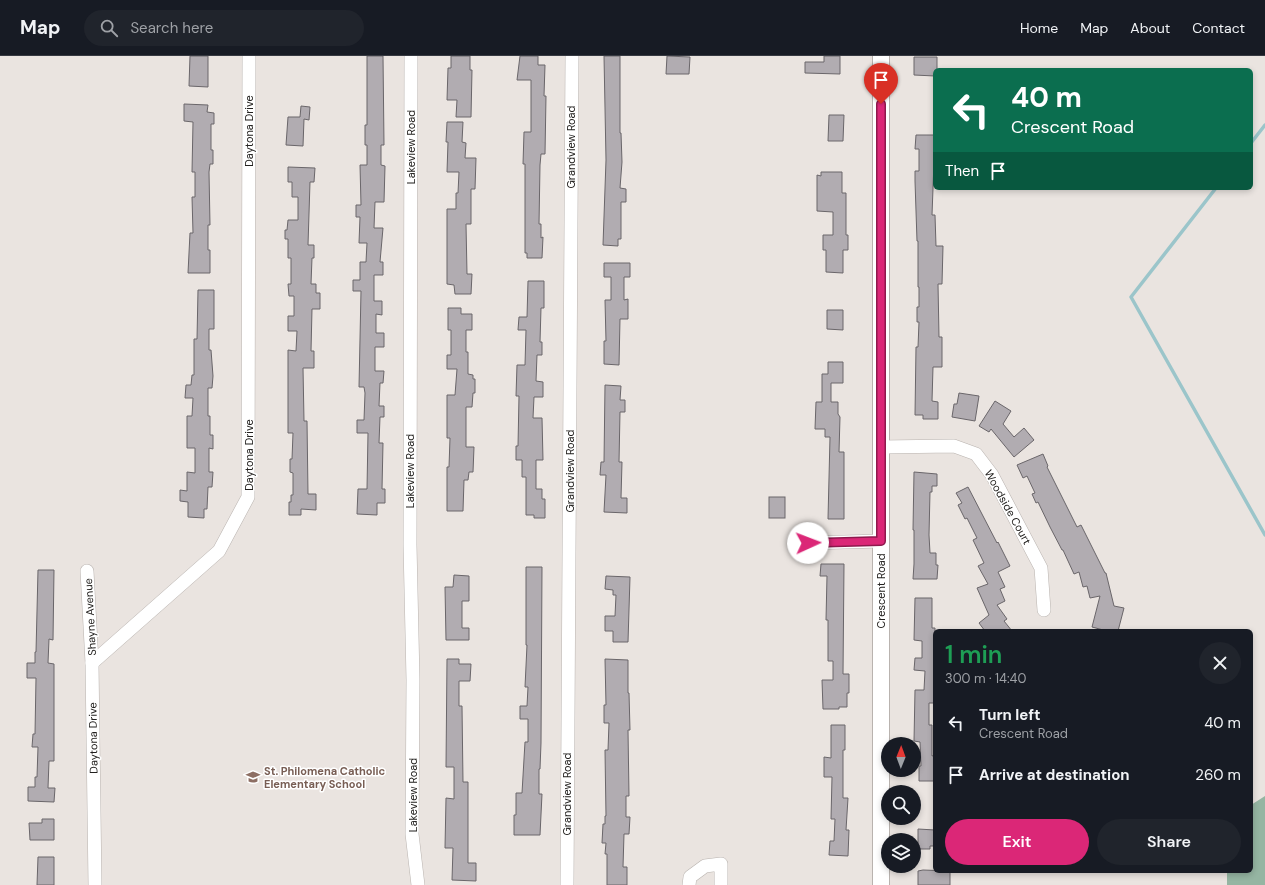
<!DOCTYPE html>
<meta charset="utf-8">
<style>
body{margin:0;font-family:"DM Sans",sans-serif;background:#20242c;color:#f1f3f6;height:100vh;display:flex;flex-direction:column;font-size:15px;white-space:nowrap}
*{box-sizing:border-box;margin:0}
p{font-size:13px;color:#9ea1a6}
.icon{flex:none;width:22px;height:22px;fill:none;stroke:currentColor;stroke-width:2;stroke-linecap:round;stroke-linejoin:round}
.map{position:relative;flex:1;overflow:hidden}
.side{position:absolute;left:933px;top:573px;width:320px;height:244px;display:flex;flex-direction:column;background:#171b24;border-radius:6px;box-shadow:0 2px 6px #0003}
.side>*{flex:none}
.guide{position:absolute;left:933px;top:12px;width:320px;height:122px;border-radius:6px;box-shadow:0 2px 6px #0003;background:#0b6e4f;color:#fff;overflow:hidden}
.needle{width:26px;rotate:1deg}
.buttons{position:absolute;left:881px;top:681px;display:grid;gap:8px}
.buttons a{display:grid;place-items:center;width:40px;height:40px;border-radius:50%;background:#171b24;box-shadow:0 2px 6px #0003;font-size:20px}
.pin{position:absolute;display:grid;place-items:center;width:34px;height:34px;color:#fff;margin:-41px -17px;border-radius:50% 50% 50% 0;rotate:-45deg;box-shadow:0 0 4px #0007}
.pin .icon{rotate:45deg}
.me{position:absolute;width:44px;margin:-22px;rotate:88deg;stroke-linejoin:round;filter:drop-shadow(0 0 3px #0008)}
.turn{display:flex;align-items:center;gap:14px;height:84px;padding:0 12px;font-size:18px}
.turn .icon{width:52px;height:52px;stroke-width:2.5}
.turn b{display:block;font-size:28px;line-height:34px}
.then{display:flex;align-items:center;height:38px;padding:0 12px;background:#0003;gap:8px;font-size:15px}
.round{display:grid;place-items:center;flex:none;width:42px;height:42px;border-radius:21px;background:#20242c}
.headline{display:flex;align-items:center;justify-content:space-between;height:68px;padding:0 12px}
h1{font-size:24px;font-weight:600;line-height:30px;color:#1e9e55}
.button{display:flex;gap:8px;margin-top:auto;padding:8px 12px}
.button a{flex:1;height:46px;border-radius:24px;background:#db2777;color:#fff;font-size:16px;font-weight:600;line-height:46px;text-align:center}
.button a+a{background:#20242c;color:#f1f3f6}
ul{padding:0;list-style:none}
li{display:flex;align-items:center;gap:12px;height:52px;padding:0 12px}
li div{flex:1}
li b{display:block;font-size:15px}
li em{font-style:normal}
header{display:flex;align-items:center;gap:24px;box-sizing:border-box;height:56px;padding:0 20px;background:#171b24;border-bottom:1px solid #363941}
header strong{font-size:19px}
nav{display:flex;gap:22px;margin-inline-start:auto;font-size:14px}
.search{width:280px;height:36px;background:#20242c;display:flex;align-items:center;gap:10px;box-sizing:border-box;padding:0 14px;border-radius:22px;color:#9ea1a6;font-size:15px}
.map>svg:first-child{display:block}
.forest{fill:#95b5a2}
.lines{fill:none;stroke-linecap:round;stroke-linejoin:round}
.stream{stroke:#9bc5ca;stroke-width:3.5}
.building{fill:#b1acb1;stroke:#6a666a}
.minor-casing{stroke:#b9b3af;stroke-width:14}
.tertiary-casing{stroke:#b9b3af;stroke-width:18}
.minor{stroke:#fff;stroke-width:13}
.tertiary{stroke:#fff;stroke-width:16}
.route-casing{stroke:#8e194d;stroke-width:10}
.route{stroke:#db2777;stroke-width:7}
.labels{text-anchor:middle;dominant-baseline:central;stroke-width:3;stroke-linejoin:round;paint-order:stroke}
.street-label{font-size:11px;fill:#22201e;stroke:#fff}
.education-label{font-size:11px;font-weight:bold;fill:#785e54;stroke:#fff;text-anchor:start}
</style>
<header>
<strong>Map</strong>
<div class="search"><svg class="icon" aria-label="search" viewBox="0 0 24 24"><circle cx="10" cy="10" r="6"/><path d="M15 15l6 6"/></svg>Search here</div>
<nav><a>Home</a><a>Map</a><a>About</a><a>Contact</a></nav>
</header>
<div class="map">
<svg width="1265" height="829" viewBox="0 0 1265 829">
<rect width="100%" height="100%" fill="#eae4e0"/>
<path class="forest" d="M 1265,740 L 1265,829 L 1227,829 L 1227,815 L 1251,815 L 1251,749 Z"/>
<g class="lines">
<g class="stream">
<path d="M 1251,87 L 1265,69"/>
<path d="M 1216,132 L 1131,241 L 1265,479"/>
</g>
</g>
<g class="building">
<path d="M 190,0 L 208,0 L 208,31 L 189,30 Z"/>
<path d="M 367,0 L 383,0 L 384,89 L 381,89 L 381,109 L 385,110 L 384,146 L 375,146 L 374,172 L 383,172 L 380,206 L 383,206 L 383,219 L 374,219 L 374,245 L 382,245 L 382,259 L 376,258 L 376,277 L 384,277 L 384,291 L 375,291 L 375,315 L 384,315 L 383,327 L 380,327 L 379,350 L 384,350 L 384,361 L 380,361 L 379,387 L 383,387 L 382,433 L 385,433 L 385,447 L 377,447 L 377,459 L 357,458 L 358,433 L 367,433 L 368,377 L 357,377 L 357,364 L 364,364 L 365,337 L 364,331 L 359,331 L 361,235 L 353,235 L 353,224 L 360,224 L 360,206 L 366,206 L 367,187 L 359,187 L 360,161 L 356,161 L 356,149 L 361,149 L 360,109 L 367,109 L 367,89 L 365,89 L 365,69 L 367,69 Z"/>
<path d="M 451,0 L 470,0 L 470,14 L 472,14 L 471,61 L 456,61 L 457,44 L 447,44 L 448,12 L 451,12 Z"/>
<path d="M 520,0 L 538,0 L 538,9 L 545,9 L 544,40 L 546,40 L 545,98 L 541,98 L 540,109 L 539,168 L 541,168 L 541,182 L 543,181 L 542,202 L 527,202 L 527,197 L 525,197 L 525,108 L 523,108 L 524,76 L 531,76 L 531,24 L 517,24 Z"/>
<path d="M 604,0 L 620,0 L 620,77 L 621,77 L 622,106 L 620,132 L 626,133 L 626,146 L 621,146 L 621,183 L 618,183 L 618,190 L 603,189 L 606,104 Z"/>
<path d="M 667,0 L 690,1 L 689,18 L 666,18 Z"/>
<path d="M 824,0 L 840,0 L 840,18 L 805,17 L 805,6 L 824,6 Z"/>
<path d="M 914,1 L 937,1 L 937,14 L 935,14 L 935,20 L 914,19 Z"/>
<path d="M 184,48 L 208,49 L 207,56 L 214,57 L 214,68 L 211,68 L 211,94 L 213,94 L 213,108 L 210,108 L 209,116 L 210,169 L 208,169 L 208,194 L 210,194 L 210,217 L 188,217 L 190,177 L 193,177 L 192,141 L 195,141 L 195,116 L 192,116 L 193,66 L 184,65 Z"/>
<path d="M 301,50 L 310,51 L 309,64 L 304,63 L 303,90 L 286,89 L 288,61 L 300,61 Z"/>
<path d="M 829,59 L 844,59 L 843,85 L 828,85 Z"/>
<path d="M 447,66 L 463,66 L 462,86 L 466,87 L 465,102 L 476,102 L 475,133 L 471,133 L 471,168 L 466,168 L 467,218 L 472,218 L 471,238 L 455,238 L 454,229 L 447,228 L 447,153 L 456,153 L 456,137 L 458,137 L 459,116 L 447,116 L 448,86 L 446,86 Z"/>
<path d="M 916,79 L 935,79 L 932,159 L 935,159 L 936,190 L 943,190 L 942,228 L 938,228 L 939,281 L 942,281 L 942,311 L 933,311 L 932,345 L 938,346 L 938,363 L 923,363 L 923,359 L 915,359 L 916,291 L 918,291 L 919,266 L 917,266 L 917,251 L 919,251 L 919,231 L 918,231 L 918,185 L 917,185 L 915,125 L 915,115 L 919,115 L 919,93 L 915,93 Z"/>
<path d="M 288,111 L 315,112 L 314,126 L 310,126 L 308,189 L 314,189 L 314,202 L 312,202 L 311,228 L 316,228 L 316,237 L 320,237 L 320,253 L 312,253 L 311,295 L 314,295 L 314,312 L 303,312 L 304,365 L 307,365 L 308,438 L 316,438 L 316,454 L 301,453 L 301,459 L 289,459 L 289,446 L 291,446 L 291,439 L 293,439 L 293,417 L 290,416 L 290,403 L 292,403 L 293,377 L 288,377 L 288,294 L 296,295 L 297,275 L 288,275 L 288,260 L 294,260 L 294,240 L 289,240 L 288,228 L 291,228 L 291,202 L 288,202 L 288,183 L 285,183 L 285,174 L 287,174 L 288,164 L 298,164 L 298,141 L 292,141 L 292,126 L 288,126 Z"/>
<path d="M 821,116 L 842,116 L 842,137 L 846,137 L 846,179 L 848,179 L 848,194 L 843,194 L 843,217 L 826,216 L 826,194 L 823,194 L 823,179 L 833,179 L 833,156 L 817,155 L 817,119 L 821,120 Z"/>
<path d="M 604,207 L 630,207 L 630,221 L 624,221 L 624,244 L 628,243 L 628,263 L 620,263 L 619,309 L 604,308 L 604,285 L 606,285 L 605,244 L 611,244 L 611,221 L 604,221 Z"/>
<path d="M 528,225 L 544,225 L 544,252 L 541,252 L 540,286 L 542,286 L 542,299 L 537,299 L 536,325 L 543,326 L 543,341 L 534,341 L 533,362 L 542,362 L 543,404 L 536,404 L 536,433 L 542,433 L 542,443 L 545,443 L 545,462 L 534,462 L 534,459 L 526,459 L 526,421 L 522,421 L 522,404 L 516,404 L 516,390 L 518,390 L 519,340 L 516,340 L 517,309 L 525,309 L 526,274 L 518,274 L 519,261 L 527,261 Z"/>
<path d="M 198,234 L 214,234 L 214,273 L 209,273 L 209,294 L 211,294 L 213,320 L 212,332 L 208,332 L 208,360 L 210,360 L 210,379 L 213,379 L 213,393 L 209,392 L 209,416 L 213,416 L 212,431 L 208,431 L 207,453 L 204,453 L 204,462 L 188,461 L 188,446 L 180,445 L 180,434 L 187,435 L 187,416 L 195,417 L 195,392 L 187,392 L 187,360 L 192,360 L 193,342 L 185,342 L 186,329 L 191,329 L 192,319 L 194,319 L 194,283 L 197,283 Z"/>
<path d="M 448,252 L 461,252 L 461,258 L 472,258 L 472,274 L 466,274 L 466,296 L 468,296 L 468,318 L 473,319 L 473,323 L 475,323 L 475,337 L 473,337 L 472,351 L 466,351 L 466,391 L 474,391 L 473,416 L 469,416 L 468,424 L 464,424 L 463,455 L 447,455 L 447,411 L 449,411 L 450,382 L 447,382 L 447,339 L 455,339 L 457,313 L 447,313 L 447,299 L 451,299 L 451,274 L 448,274 Z"/>
<path d="M 827,254 L 843,254 L 843,274 L 827,273 Z"/>
<path d="M 828,306 L 843,306 L 843,327 L 831,327 L 831,346 L 838,346 L 838,358 L 840,361 L 839,396 L 844,396 L 844,463 L 828,463 L 830,381 L 825,381 L 825,373 L 815,373 L 816,346 L 822,346 L 822,318 L 828,318 Z"/>
<path d="M 605,329 L 621,330 L 620,344 L 625,344 L 625,356 L 620,356 L 619,406 L 622,406 L 621,442 L 627,442 L 627,457 L 604,456 L 606,419 L 600,419 L 601,406 L 604,406 Z"/>
<path d="M 959,337 L 979,340 L 975,365 L 952,361 L 954,348 L 957,348 Z"/>
<path d="M 995,345 L 1011,355 L 1003,368 L 1014,381 L 1024,372 L 1034,384 L 1014,401 L 991,373 L 989,376 L 979,370 Z"/>
<path d="M 1043,398 L 1048,410 L 1047,411 L 1077,471 L 1081,469 L 1105,517 L 1106,517 L 1114,550 L 1124,552 L 1118,575 L 1107,575 L 1092,571 L 1100,540 L 1090,542 L 1087,530 L 1083,531 L 1079,516 L 1074,518 L 1063,494 L 1062,494 L 1050,471 L 1038,446 L 1036,447 L 1032,438 L 1035,437 L 1027,420 L 1023,422 L 1017,409 Z"/>
<path d="M 914,416 L 937,418 L 937,430 L 932,430 L 932,436 L 930,436 L 929,479 L 930,497 L 936,497 L 936,509 L 938,509 L 937,523 L 913,523 L 914,508 L 914,474 L 913,474 Z"/>
<path d="M 968,431 L 997,487 L 998,486 L 1010,510 L 998,516 L 1005,531 L 1000,533 L 1005,545 L 997,549 L 1007,563 L 1004,565 L 1012,575 L 985,575 L 979,567 L 989,559 L 977,532 L 988,528 L 978,510 L 984,507 L 973,484 L 977,482 L 967,462 L 965,463 L 958,449 L 962,447 L 956,437 Z"/>
<rect x="769" y="441" width="16" height="21"/>
<path d="M 821,508 L 844,508 L 843,618 L 849,618 L 849,637 L 847,637 L 847,651 L 839,651 L 839,653 L 823,653 L 822,624 L 833,624 L 833,605 L 828,605 L 828,564 L 826,564 L 827,520 L 820,520 Z"/>
<path d="M 526,511 L 542,511 L 541,687 L 540,713 L 539,713 L 539,738 L 542,738 L 540,779 L 514,779 L 514,759 L 516,759 L 516,737 L 522,737 L 525,686 L 528,686 L 528,663 L 520,663 L 520,650 L 527,650 L 528,631 L 525,631 L 527,589 L 526,589 Z"/>
<path d="M 38,514 L 54,514 L 53,584 L 49,583 L 48,607 L 54,608 L 54,705 L 49,705 L 48,732 L 55,732 L 54,746 L 28,745 L 28,731 L 35,731 L 35,721 L 37,721 L 38,691 L 32,691 L 33,678 L 35,678 L 36,622 L 27,622 L 27,607 L 35,607 L 35,596 L 36,596 Z"/>
<path d="M 454,519 L 469,520 L 469,545 L 462,545 L 462,572 L 469,572 L 469,584 L 446,584 L 445,531 L 453,531 Z"/>
<path d="M 606,520 L 630,521 L 628,586 L 613,586 L 613,575 L 605,575 L 605,560 L 615,560 L 616,539 L 613,539 L 613,534 L 605,533 Z"/>
<path d="M 915,542 L 932,542 L 932,572 L 935,572 L 935,647 L 929,647 L 929,669 L 932,669 L 932,700 L 935,699 L 935,725 L 919,725 L 919,710 L 921,710 L 920,686 L 914,685 L 915,634 L 924,634 L 925,615 L 914,614 L 915,602 L 922,602 L 922,585 L 914,584 Z"/>
<path d="M 447,603 L 459,603 L 459,608 L 471,608 L 470,625 L 459,625 L 459,650 L 462,650 L 463,726 L 468,726 L 468,807 L 476,807 L 476,825 L 452,824 L 453,792 L 445,792 L 446,742 L 454,743 L 454,711 L 446,711 Z"/>
<path d="M 605,603 L 628,604 L 628,637 L 629,637 L 630,674 L 628,674 L 629,740 L 626,740 L 626,761 L 630,761 L 629,778 L 624,778 L 623,811 L 627,811 L 627,829 L 607,829 L 607,798 L 605,798 L 606,787 L 602,787 L 603,768 L 605,768 L 605,760 L 606,760 L 605,694 L 608,694 L 609,667 L 604,667 L 604,649 L 606,649 Z"/>
<path d="M 831,669 L 845,669 L 845,694 L 843,694 L 843,742 L 848,742 L 846,774 L 849,774 L 848,800 L 829,799 L 830,785 L 834,785 L 835,763 L 831,763 L 832,721 L 824,721 L 824,701 L 831,702 Z"/>
<path d="M 42,763 L 54,763 L 54,784 L 30,784 L 29,767 L 42,767 Z"/>
<path d="M 918,773 L 935,774 L 935,790 L 930,790 L 930,793 L 918,793 Z"/>
<path d="M 38,801 L 54,801 L 54,829 L 37,829 Z"/>
<path d="M 923,814 L 950,815 L 950,829 L 918,829 L 918,815 Z"/>
</g>
<g class="lines">
<defs>
<g id="minor">
<path d="M 411,0 L 410,489 L 413,624 L 412,778 L 418,829"/>
<path d="M 881,391 L 954,390 L 976,398 L 992,419 L 1041,512 L 1044,554"/>
<path d="M 808,487 L 881,485"/>
<path d="M 87,515 L 92,607 L 95,829"/>
<path d="M 92,607 L 219,495 L 248,441 L 249,0"/>
<path d="M 567,829 L 572,0"/>
<path d="M 689,829 L 690,821 L 705,810 L 721,808 L 721,829"/>
</g>
<path id="tertiary" d="M 881,829 L 881,0"/>
</defs>
<use href="#minor" class="minor-casing"/>
<use href="#tertiary" class="tertiary-casing"/>
<use href="#minor" class="minor"/>
<use href="#tertiary" class="tertiary"/>
</g>
<g class="lines">
<defs>
<path id="route" d="M 808,487 L 881,485 L 881,48"/>
</defs>
<use href="#route" class="route-casing"/>
<use href="#route" class="route"/>
</g>
<defs>
<symbol id="school-bare" viewBox="-9 -9 18 18"><path d="M0-5L7-2L0 1L-7-2ZM-4 1L0 2.5L4 1V4Q0 6-4 4Z" fill="#8d6e63" stroke="#fff" stroke-width="2.5" paint-order="stroke"/></symbol>
</defs>
<g fill-rule="evenodd">
<use href="#school-bare" x="243" y="711" width="20" height="20"/>
</g>
<g class="labels">
<g class="street-label">
<text transform="translate(249 75) rotate(-90)">Daytona Drive</text>
<text transform="translate(411 91) rotate(-90)">Lakeview Road</text>
<text transform="translate(571 91) rotate(-90)">Grandview Road</text>
<text transform="translate(249 399) rotate(-90)">Daytona Drive</text>
<text transform="translate(410 415) rotate(-90)">Lakeview Road</text>
<text transform="translate(570 415) rotate(-90)">Grandview Road</text>
<text transform="translate(1008 451) rotate(61)">Woodside Court</text>
<text transform="translate(881 535) rotate(-90)">Crescent Road</text>
<text transform="translate(90 561) rotate(-93)">Shayne Avenue</text>
<text transform="translate(93 682) rotate(-91)">Daytona Drive</text>
<text transform="translate(567 738) rotate(-90)">Grandview Road</text>
<text transform="translate(413 739) rotate(-90)">Lakeview Road</text>
</g>
<g class="education-label">
<text x="264" y="715">St. Philomena Catholic<tspan x="264" dy="13">Elementary School</tspan></text>
</g>
</g>
</svg>
<div class="buttons">
<a><svg class="needle" viewBox="-14 -14 28 28"><path d="M0-13l5 13h-10z" fill="#e53935"/><path d="M0 13l5-13h-10z" fill="#9ea1a6"/></svg></a>
<a><svg class="icon" aria-label="search" viewBox="0 0 24 24"><circle cx="10" cy="10" r="6"/><path d="M15 15l6 6"/></svg></a>
<a><svg class="icon" aria-label="layers" viewBox="0 0 24 24"><path d="M12 4l9 5-9 5-9-5zM3 14l9 5 9-5"/></svg></a>
</div>
<div class="pin" style="left:881px;top:48px;background:#d93025"><svg class="icon" aria-label="arrive" viewBox="0 0 24 24"><path d="M6 21V4h12l-3 4 3 4H6"/></svg></div>
<svg class="me" style="left:808px;top:487px" viewBox="-20 -20 40 40"><circle r="19" fill="#fff"/><path d="M0-13L10 11 0 6-10 11z" fill="#db2777"/></svg>
<div class="guide">
<div class="turn"><svg class="icon" aria-label="left" viewBox="0 0 24 24"><path d="M17 20v-9H6M10 6l-5 5 5 5"/></svg><div><b>40 m</b>Crescent Road</div></div>
<div class="then">Then<svg class="icon" aria-label="arrive" viewBox="0 0 24 24"><path d="M6 21V4h12l-3 4 3 4H6"/></svg></div>
</div>
<section class="side">
<div class="headline"><div><h1>1 min</h1><p>300 m · 14:40</p></div><a class="round"><svg class="icon" aria-label="close" viewBox="0 0 24 24"><path d="M6 6l12 12M18 6L6 18"/></svg></a></div>
<ul>
<li><svg class="icon" aria-label="left" viewBox="0 0 24 24"><path d="M17 20v-9H6M10 6l-5 5 5 5"/></svg><div><b>Turn left</b><p>Crescent Road</p></div><em>40 m</em></li>
<li><svg class="icon" aria-label="arrive" viewBox="0 0 24 24"><path d="M6 21V4h12l-3 4 3 4H6"/></svg><div><b>Arrive at destination</b></div><em>260 m</em></li>
</ul>
<div class="button"><a>Exit</a><a>Share</a></div>
</section>
</div>
